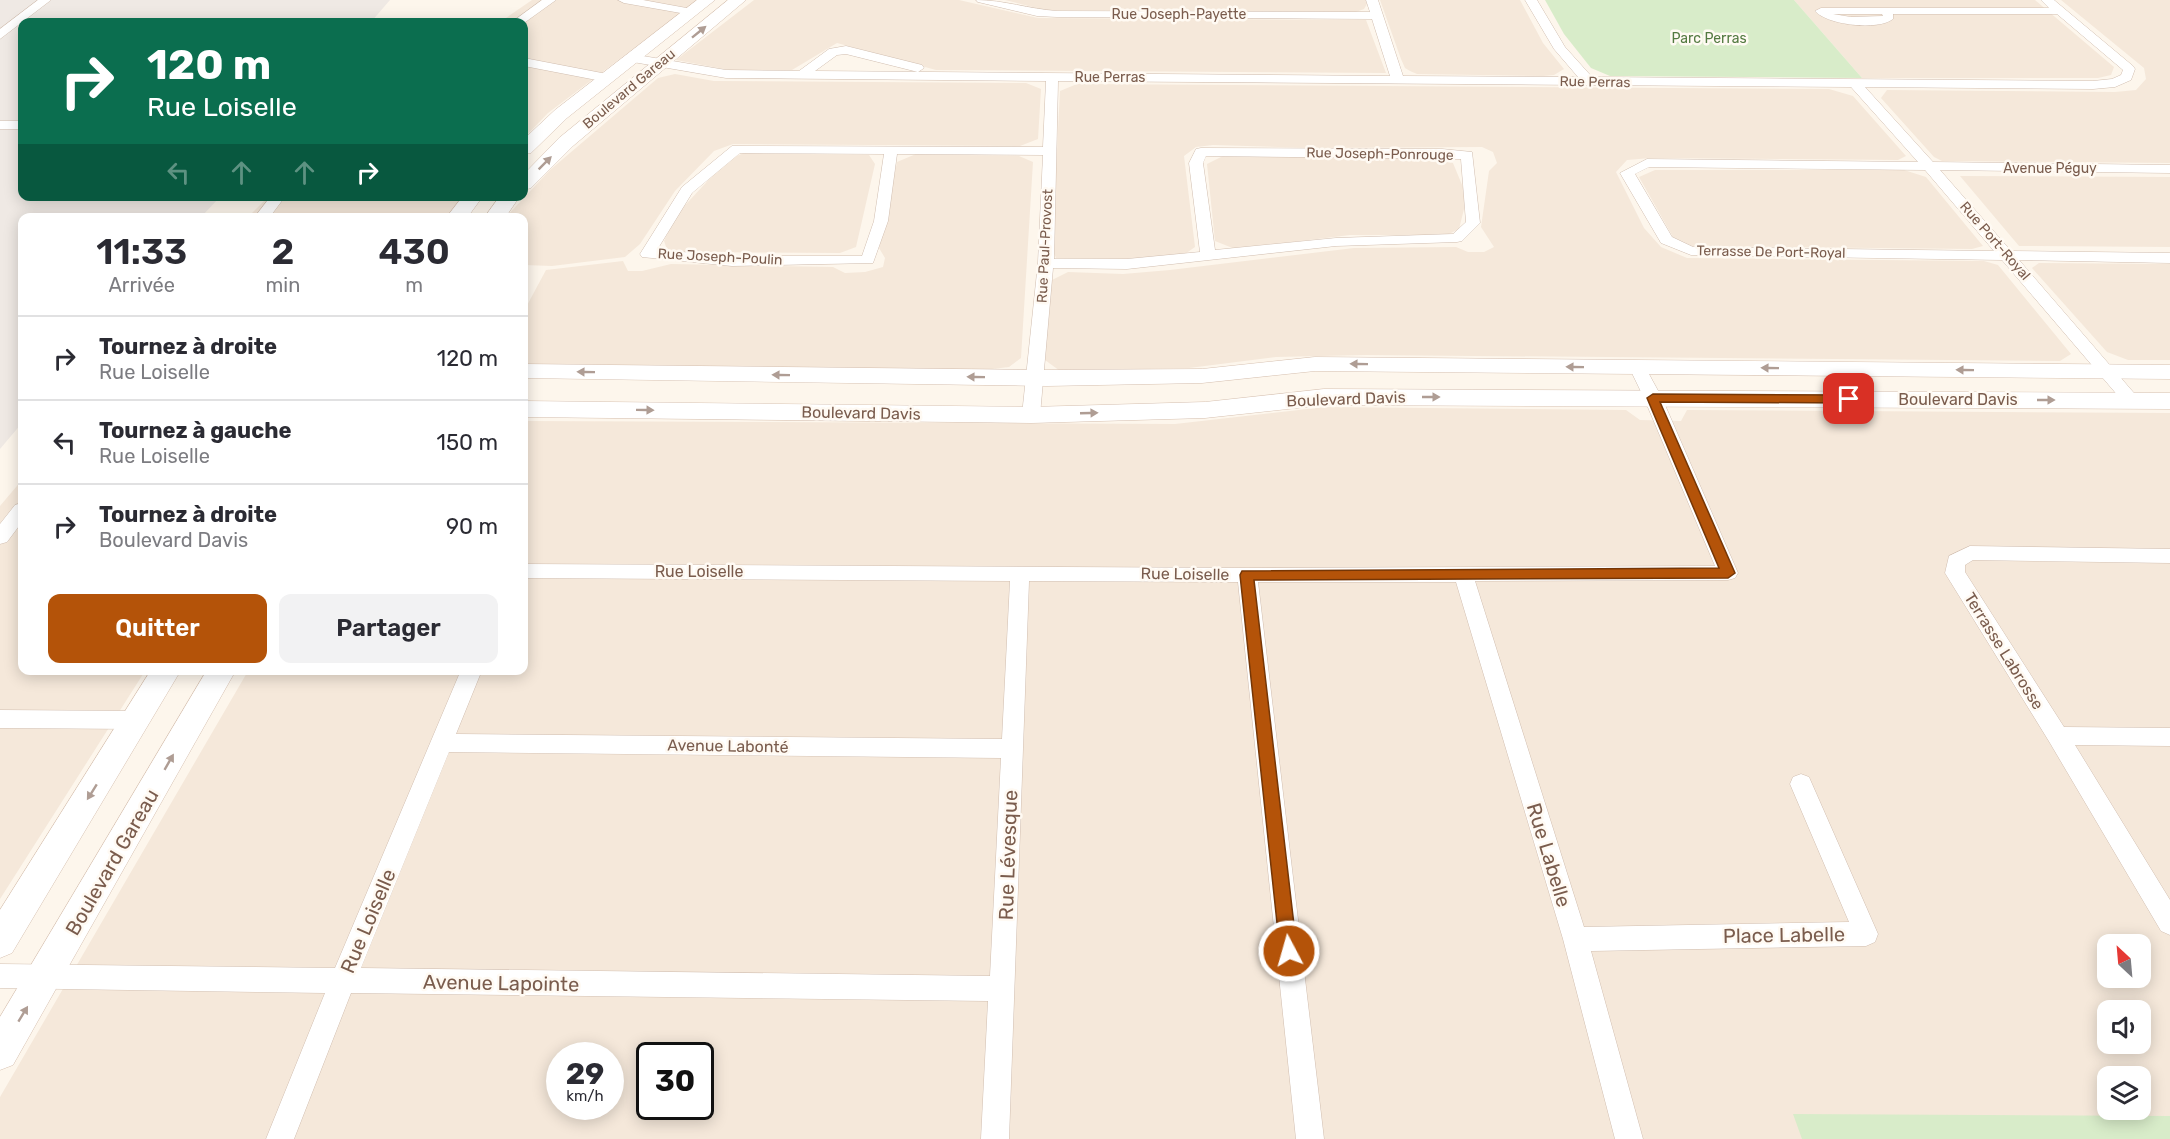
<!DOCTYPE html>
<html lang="fr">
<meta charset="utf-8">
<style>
body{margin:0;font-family:Rubik,sans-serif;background:#f2f2f3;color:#2b2b33;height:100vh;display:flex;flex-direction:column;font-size:22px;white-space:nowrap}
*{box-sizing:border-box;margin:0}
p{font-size:20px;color:#7c7c81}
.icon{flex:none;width:33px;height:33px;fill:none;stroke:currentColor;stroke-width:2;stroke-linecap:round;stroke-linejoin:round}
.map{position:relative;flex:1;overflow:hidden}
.drawer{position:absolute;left:18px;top:213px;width:510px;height:462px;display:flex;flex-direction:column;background:#fff;border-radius:12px;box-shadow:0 3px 15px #0003}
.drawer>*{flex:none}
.top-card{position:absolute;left:18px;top:18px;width:510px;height:183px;border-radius:12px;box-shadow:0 3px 15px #0003;background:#0b6e4f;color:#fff;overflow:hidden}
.needle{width:39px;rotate:334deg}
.buttons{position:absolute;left:2097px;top:934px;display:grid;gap:12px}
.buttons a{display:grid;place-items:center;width:54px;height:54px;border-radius:12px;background:#fff;box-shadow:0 3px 15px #0003;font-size:30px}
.speed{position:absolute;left:546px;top:1042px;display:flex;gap:12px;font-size:30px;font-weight:700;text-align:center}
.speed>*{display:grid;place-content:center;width:78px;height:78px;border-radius:50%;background:#fff;box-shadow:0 3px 15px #0003;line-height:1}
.speed small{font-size:15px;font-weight:400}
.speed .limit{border:3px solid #111;border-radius:9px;background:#fff;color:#111}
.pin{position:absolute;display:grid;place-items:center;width:51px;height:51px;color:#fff;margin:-26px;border-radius:12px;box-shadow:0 3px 9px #0006}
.me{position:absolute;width:66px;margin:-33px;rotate:354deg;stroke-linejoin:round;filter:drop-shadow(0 0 4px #0008)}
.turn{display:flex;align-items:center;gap:21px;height:126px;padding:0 30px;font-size:27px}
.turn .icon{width:78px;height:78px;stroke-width:2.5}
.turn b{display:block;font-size:42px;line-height:51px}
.lanes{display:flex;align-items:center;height:57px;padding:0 30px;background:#0003;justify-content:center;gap:30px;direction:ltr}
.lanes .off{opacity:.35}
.eta{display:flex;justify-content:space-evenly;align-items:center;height:102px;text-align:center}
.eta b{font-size:36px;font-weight:600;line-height:42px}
.cta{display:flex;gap:12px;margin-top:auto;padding:12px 30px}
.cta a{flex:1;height:69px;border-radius:12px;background:#b45309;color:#fff;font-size:24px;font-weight:600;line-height:69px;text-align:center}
.cta a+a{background:#f2f2f3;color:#2b2b33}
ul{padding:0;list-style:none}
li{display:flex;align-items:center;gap:18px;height:84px;padding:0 30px;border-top:2px solid #e1e1e2}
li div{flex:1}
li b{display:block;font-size:22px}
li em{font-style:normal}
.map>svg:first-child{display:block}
.residential{fill:#f5e8da;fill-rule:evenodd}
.industrial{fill:#efe9e4}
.green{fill:#d8ecc9}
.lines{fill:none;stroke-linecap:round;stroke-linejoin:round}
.street-casing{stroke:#d1beb0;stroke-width:1}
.secondary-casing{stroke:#d6c0b0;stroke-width:1}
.street{fill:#fff;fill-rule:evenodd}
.secondary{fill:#fff;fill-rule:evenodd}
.oneway{fill:#af9d94}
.route{fill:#b45309;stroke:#753606;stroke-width:1.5}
.labels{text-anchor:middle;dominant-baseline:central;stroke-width:5;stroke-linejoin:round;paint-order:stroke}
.far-street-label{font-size:14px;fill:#7a5c4d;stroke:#fffaf3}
.far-park-label{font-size:14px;fill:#537a41;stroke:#fffaf3}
.street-label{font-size:16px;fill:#7a5c4d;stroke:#fffaf3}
.near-street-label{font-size:20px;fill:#7a5c4d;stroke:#fffaf3}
</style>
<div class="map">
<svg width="2170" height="1139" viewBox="0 0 2170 1139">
<rect width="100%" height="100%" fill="#fdf6ec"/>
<g class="residential">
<path d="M 532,0 L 698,0 L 548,113 L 524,138 L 524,22 L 500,22 Z"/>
<path d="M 754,0 L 959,0 L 1038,18 L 1366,20 L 1386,73 L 936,70 L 837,43 L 792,70 L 729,70 L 676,60 Z"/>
<path d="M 1005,0 L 1366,0 L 1367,4 L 1364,9 L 1356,12 L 1044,10 Z"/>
<path d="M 1380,0 L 1520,0 L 1543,43 L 1564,69 L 1554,75 L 1543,76 L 1417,74 L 1410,71 L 1405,68 L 1401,59 Z"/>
<path d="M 1794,0 L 2035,0 L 2114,67 L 2111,75 L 2098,78 L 1862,78 Z"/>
<path d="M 2061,0 L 2170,0 L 2170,163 L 1942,161 L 1934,157 L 1881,98 L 1887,90 L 2115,92 L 2136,90 L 2146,79 L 2144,68 Z"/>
<path d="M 675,74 L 714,81 L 1026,83 L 1041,89 L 1038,139 L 1020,146 L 733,144 L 714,151 L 675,191 L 640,244 L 625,257 L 552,266 L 524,265 L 524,218 L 506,217 L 550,170 L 658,78 Z"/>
<path d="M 1077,84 L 1829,89 L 1853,96 L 1906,156 L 1898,160 L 1651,158 L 1627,160 L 1616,172 L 1644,228 L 1661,247 L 1687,258 L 1984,261 L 1998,265 L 2071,354 L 2060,361 L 1366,355 L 1276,357 L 1189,368 L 1060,371 L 1045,360 L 1050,281 L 1068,272 L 1123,274 L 1170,270 L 1354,248 L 1456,247 L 1468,252 L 1484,252 L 1494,247 L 1481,227 L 1489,171 L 1497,163 L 1493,152 L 1482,147 L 1313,148 L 1213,145 L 1196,147 L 1184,156 L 1195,247 L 1185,254 L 1155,259 L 1056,258 L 1052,249 L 1060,91 Z"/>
<path d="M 744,153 L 869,155 L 875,164 L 856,247 L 840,253 L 668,252 L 664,241 L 676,215 L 727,160 Z"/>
<path d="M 916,154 L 1019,156 L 1033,162 L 1021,358 L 1009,367 L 992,369 L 524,367 L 524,311 L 546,270 L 623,261 L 628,271 L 642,271 L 671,264 L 833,267 L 845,273 L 865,272 L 883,267 L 885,258 L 879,248 L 897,162 Z"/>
<path d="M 1223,156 L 1435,158 L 1453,163 L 1467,197 L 1459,229 L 1447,235 L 1350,235 L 1235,249 L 1215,241 L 1207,164 Z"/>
<path d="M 1655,170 L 1904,170 L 1926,177 L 1983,246 L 1972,249 L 1691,246 L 1674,239 L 1639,177 Z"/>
<path d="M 1960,176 L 2170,177 L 2170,247 L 2019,246 Z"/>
<path d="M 268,197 L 465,197 L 445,217 L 247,218 Z"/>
<path d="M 2039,263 L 2170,264 L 2170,360 L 2128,360 L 2107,352 L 2032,268 Z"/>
<path d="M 1325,407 L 1626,410 L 1640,420 L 1681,421 L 1687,410 L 2170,413 L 2170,1139 L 0,1139 L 0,1097 L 248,671 L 524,670 L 524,421 L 1175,424 ZM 2108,945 L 2140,945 L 2140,978 L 2108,978 ZM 2108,1011 L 2140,1011 L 2140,1044 L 2108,1044 ZM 560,1056 L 610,1056 L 610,1107 L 560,1107 ZM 650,1056 L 700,1056 L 700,1107 L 650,1107 ZM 2108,1077 L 2140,1077 L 2140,1110 L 2108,1110 Z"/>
<path d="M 22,480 L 22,670 L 145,671 L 0,899 L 0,506 Z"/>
</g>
<path class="industrial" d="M 0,0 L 390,0 L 371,22 L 22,22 L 22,196 L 220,197 L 201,217 L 22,218 L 22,423 L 0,449 Z"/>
<g class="green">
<path d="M 1545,0 L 1794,0 L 1862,78 L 1610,76 L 1591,68 L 1564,34 Z"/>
<path d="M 1793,1114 L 2170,1116 L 2170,1139 L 1802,1139 Z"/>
</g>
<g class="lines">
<defs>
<g id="street">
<path d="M 38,0 L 51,0 L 0,39 L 0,29 Z"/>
<path d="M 542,0 L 556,0 L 524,23 L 512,22 Z"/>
<path d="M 618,0 L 643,0 L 692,9 L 698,12 L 692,15 L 624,3 Z"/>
<path d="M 976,0 C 1004,0 1029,9 1057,11 L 1370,12 L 1366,0 L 1378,0 L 1403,76 L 1578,77 L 1554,49 L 1525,0 L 1537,0 L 1565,47 L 1592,77 L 2093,81 L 2112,79 L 2121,75 L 2123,70 L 2057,14 L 1893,14 L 1893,19 C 1878,31 1827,25 1815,11 L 1821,8 L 2049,8 L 2041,0 L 2054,0 L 2133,66 L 2135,69 L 2131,80 L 2115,87 L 2093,89 L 1865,87 L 1933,162 L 2170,165 L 2170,173 L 1940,170 L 2011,251 L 2170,253 L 2170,263 L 2019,260 L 2140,400 L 2137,404 L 2125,404 L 2002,260 L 1691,255 L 1661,243 L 1620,173 L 1647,159 L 1918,162 L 1851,87 L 1058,81 L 1054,259 L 1127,259 L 1200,252 L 1189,163 L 1196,149 L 1201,148 L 1442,149 L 1472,152 L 1480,223 L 1462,241 L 1457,242 L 1336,246 L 1127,269 L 1053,268 L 1040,415 L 1037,419 L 1025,419 L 1022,415 L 1038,263 L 1043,155 L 897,154 L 888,221 L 873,263 L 732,266 L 642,257 L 640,254 L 682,187 L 732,146 L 1043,147 L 1046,81 L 726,78 L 627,61 L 627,55 L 631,54 L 726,70 L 799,71 L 829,49 L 846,46 L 922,65 L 924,68 L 918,72 L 846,54 L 837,55 L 815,71 L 1390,76 L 1372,19 L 1057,17 L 1037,16 L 978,2 ZM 1833,14 L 1882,14 L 1883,16 L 1851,17 ZM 740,153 L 884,154 L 874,221 L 862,256 L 732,256 L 657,250 L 692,193 ZM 1206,156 L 1461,159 L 1466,222 L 1453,234 L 1336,238 L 1215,250 L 1203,163 ZM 1649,167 L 1925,170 L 1994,251 L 1693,247 L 1672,237 L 1635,174 Z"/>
<path d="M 524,58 L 607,74 L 613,78 L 607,82 L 524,66 Z"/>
<rect x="0" y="121" width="22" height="8"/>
<path d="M 271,196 L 284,198 L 269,218 L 254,218 Z"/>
<path d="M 1637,362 L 1643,363 L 1662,398 L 1738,573 L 1735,578 L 1728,580 L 1475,581 L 1584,927 L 1849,922 L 1790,784 L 1793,777 L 1801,774 L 1809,777 L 1878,934 L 1875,942 L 1866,946 L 1591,951 L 1643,1139 L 1615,1139 L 1563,939 L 1456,582 L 1258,582 L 1324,1139 L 1296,1139 L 1238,582 L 1029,581 L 1009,1139 L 981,1139 L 988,1001 L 351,993 L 294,1139 L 266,1139 L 325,993 L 0,988 L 0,964 L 335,968 L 461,670 L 482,670 L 456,734 L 1002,739 L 1010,581 L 524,578 L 524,564 L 1247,568 L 1715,566 L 1644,398 L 1629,367 L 1631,363 ZM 449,752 L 1001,758 L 990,976 L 361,968 Z"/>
<path d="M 22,503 L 22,522 L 7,542 L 0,544 L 0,524 L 15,505 Z"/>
<path d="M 1970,546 L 2170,549 L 2170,563 L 1973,560 L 1965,565 L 1965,572 L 2064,727 L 2170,728 L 2170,746 L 2075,745 L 2170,900 L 2170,935 L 2161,931 L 2050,743 L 1945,573 L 1949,556 Z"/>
<path d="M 0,710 L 136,711 L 144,714 L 147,720 L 144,726 L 136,729 L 0,728 Z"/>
</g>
<g id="secondary">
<path d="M 697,0 L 715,0 L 567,118 L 531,153 L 524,154 L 524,139 L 555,110 Z"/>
<path d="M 728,0 L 746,0 L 573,146 L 531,188 L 524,190 L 524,174 L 559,138 Z"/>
<path d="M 463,196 L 483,196 L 467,218 L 446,218 Z"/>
<path d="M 500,196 L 520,196 L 505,218 L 484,218 Z"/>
<path d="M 1315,357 L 2170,365 L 2170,379 L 1315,371 L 1202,383 L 1047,386 L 524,378 L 524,364 L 1047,370 L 1202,369 Z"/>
<path d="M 1324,389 L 2170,393 L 2170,409 L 1324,405 L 1205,418 L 1031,423 L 524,417 L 524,401 L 1031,407 L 1205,402 Z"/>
<path d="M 151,670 L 181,670 L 12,953 L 0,958 L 0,910 Z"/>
<path d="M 207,670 L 236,670 L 13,1065 L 0,1070 L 0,1017 Z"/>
</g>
</defs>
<use href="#street" class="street-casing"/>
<use href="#secondary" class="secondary-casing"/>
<use href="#street" class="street"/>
<use href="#secondary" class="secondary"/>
</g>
<defs><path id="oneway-solid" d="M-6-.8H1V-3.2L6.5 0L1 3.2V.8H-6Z" transform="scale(1.5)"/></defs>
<g class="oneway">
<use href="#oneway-solid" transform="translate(699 32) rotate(-39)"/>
<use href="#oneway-solid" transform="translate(545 163) rotate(-45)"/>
<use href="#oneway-solid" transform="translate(1359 364) rotate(-179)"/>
<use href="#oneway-solid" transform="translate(1575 367) rotate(-179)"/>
<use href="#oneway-solid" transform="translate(1770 368) rotate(-179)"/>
<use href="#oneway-solid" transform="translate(1965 370) rotate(-179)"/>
<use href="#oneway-solid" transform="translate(586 372) rotate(-179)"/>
<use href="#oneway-solid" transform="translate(781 375) rotate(-179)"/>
<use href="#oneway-solid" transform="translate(976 377) rotate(-179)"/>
<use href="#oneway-solid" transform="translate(1431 397)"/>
<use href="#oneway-solid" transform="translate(2046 400)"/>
<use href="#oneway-solid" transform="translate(645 410) rotate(1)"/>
<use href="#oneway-solid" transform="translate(1089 413) rotate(-2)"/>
<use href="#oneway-solid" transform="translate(169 762) rotate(-60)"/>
<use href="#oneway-solid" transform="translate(92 792) rotate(122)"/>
<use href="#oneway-solid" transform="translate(23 1014) rotate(-59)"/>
</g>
<path class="route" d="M 1653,394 L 1849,395 L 1855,399 L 1849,403 L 1660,402 L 1735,573 L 1728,578 L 1254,580 L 1297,951 L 1295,957 L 1289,959 L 1282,957 L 1280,951 L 1240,575 L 1242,571 L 1719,568 L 1647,398 Z"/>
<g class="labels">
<g class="far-street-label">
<text x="1179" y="14">Rue Joseph-Payette</text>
<text x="1110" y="77">Rue Perras</text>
<text transform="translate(1595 82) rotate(1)">Rue Perras</text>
<text transform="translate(629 89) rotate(-40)">Boulevard Gareau</text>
<text transform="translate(1380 154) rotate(1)">Rue Joseph-Ponrouge</text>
<text x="2050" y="168">Avenue Péguy</text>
<text transform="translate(1995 241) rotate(49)">Rue Port-Royal</text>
<text transform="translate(1045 246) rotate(-87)">Rue Paul-Provost</text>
<text transform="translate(1771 252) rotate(1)">Terrasse De Port-Royal</text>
<text transform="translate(720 257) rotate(3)">Rue Joseph-Poulin</text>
</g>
<g class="far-park-label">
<text x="1709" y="38">Parc Perras</text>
</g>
<g class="street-label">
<text transform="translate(1346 399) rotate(-2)">Boulevard Davis</text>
<text x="1958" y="399">Boulevard Davis</text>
<text transform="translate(861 413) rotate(1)">Boulevard Davis</text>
<text x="699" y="571">Rue Loiselle</text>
<text transform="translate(1185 574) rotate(1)">Rue Loiselle</text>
<text transform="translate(2004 651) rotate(58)">Terrasse Labrosse</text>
<text transform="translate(728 746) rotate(1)">Avenue Labonté</text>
</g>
<g class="near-street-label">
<text transform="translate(1008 855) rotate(-88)">Rue Lévesque</text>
<text transform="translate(1549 855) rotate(73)">Rue Labelle</text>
<text transform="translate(112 862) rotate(-60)">Boulevard Gareau</text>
<text transform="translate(368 921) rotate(-67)">Rue Loiselle</text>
<text transform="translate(1784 935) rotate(-1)">Place Labelle</text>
<text transform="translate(501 983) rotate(1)">Avenue Lapointe</text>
</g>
</g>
</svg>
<div class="buttons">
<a><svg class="needle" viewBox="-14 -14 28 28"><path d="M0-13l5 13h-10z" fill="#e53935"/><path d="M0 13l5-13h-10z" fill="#7c7c81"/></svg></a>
<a><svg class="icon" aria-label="sound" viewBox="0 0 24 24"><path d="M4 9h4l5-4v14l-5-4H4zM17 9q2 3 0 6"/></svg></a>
<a><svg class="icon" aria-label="layers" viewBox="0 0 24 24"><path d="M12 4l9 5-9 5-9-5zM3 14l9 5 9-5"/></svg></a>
</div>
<div class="speed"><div>29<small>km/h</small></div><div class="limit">30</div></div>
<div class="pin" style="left:1849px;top:399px;background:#d93025"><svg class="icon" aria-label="arrive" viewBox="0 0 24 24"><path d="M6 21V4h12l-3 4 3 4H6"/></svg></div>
<svg class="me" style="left:1289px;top:951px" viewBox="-20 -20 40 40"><circle r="17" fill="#b45309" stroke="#fff" stroke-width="3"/><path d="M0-11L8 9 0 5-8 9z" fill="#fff"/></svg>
<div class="top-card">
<div class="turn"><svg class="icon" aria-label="right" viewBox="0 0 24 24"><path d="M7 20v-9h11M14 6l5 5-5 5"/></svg><div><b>120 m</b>Rue Loiselle</div></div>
<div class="lanes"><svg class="icon off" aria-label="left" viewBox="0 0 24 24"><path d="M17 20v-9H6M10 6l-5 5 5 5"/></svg><svg class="icon off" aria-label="ahead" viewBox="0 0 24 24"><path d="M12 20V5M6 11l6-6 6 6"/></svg><svg class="icon off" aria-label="ahead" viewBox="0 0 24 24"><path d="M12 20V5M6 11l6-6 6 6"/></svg><svg class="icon" aria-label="right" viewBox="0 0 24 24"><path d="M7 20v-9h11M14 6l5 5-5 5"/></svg></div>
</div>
<section class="drawer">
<div class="eta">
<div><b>11:33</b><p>Arrivée</p></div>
<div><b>2</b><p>min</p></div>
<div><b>430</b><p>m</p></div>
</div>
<ul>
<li><svg class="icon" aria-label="right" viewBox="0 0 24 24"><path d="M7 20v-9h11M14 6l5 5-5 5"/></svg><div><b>Tournez à droite</b><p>Rue Loiselle</p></div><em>120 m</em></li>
<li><svg class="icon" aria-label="left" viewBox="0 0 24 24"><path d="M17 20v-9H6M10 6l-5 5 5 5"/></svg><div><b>Tournez à gauche</b><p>Rue Loiselle</p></div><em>150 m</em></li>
<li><svg class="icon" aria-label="right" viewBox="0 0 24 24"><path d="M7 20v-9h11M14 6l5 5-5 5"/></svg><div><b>Tournez à droite</b><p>Boulevard Davis</p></div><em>90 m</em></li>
</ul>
<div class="cta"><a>Quitter</a><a>Partager</a></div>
</section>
</div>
